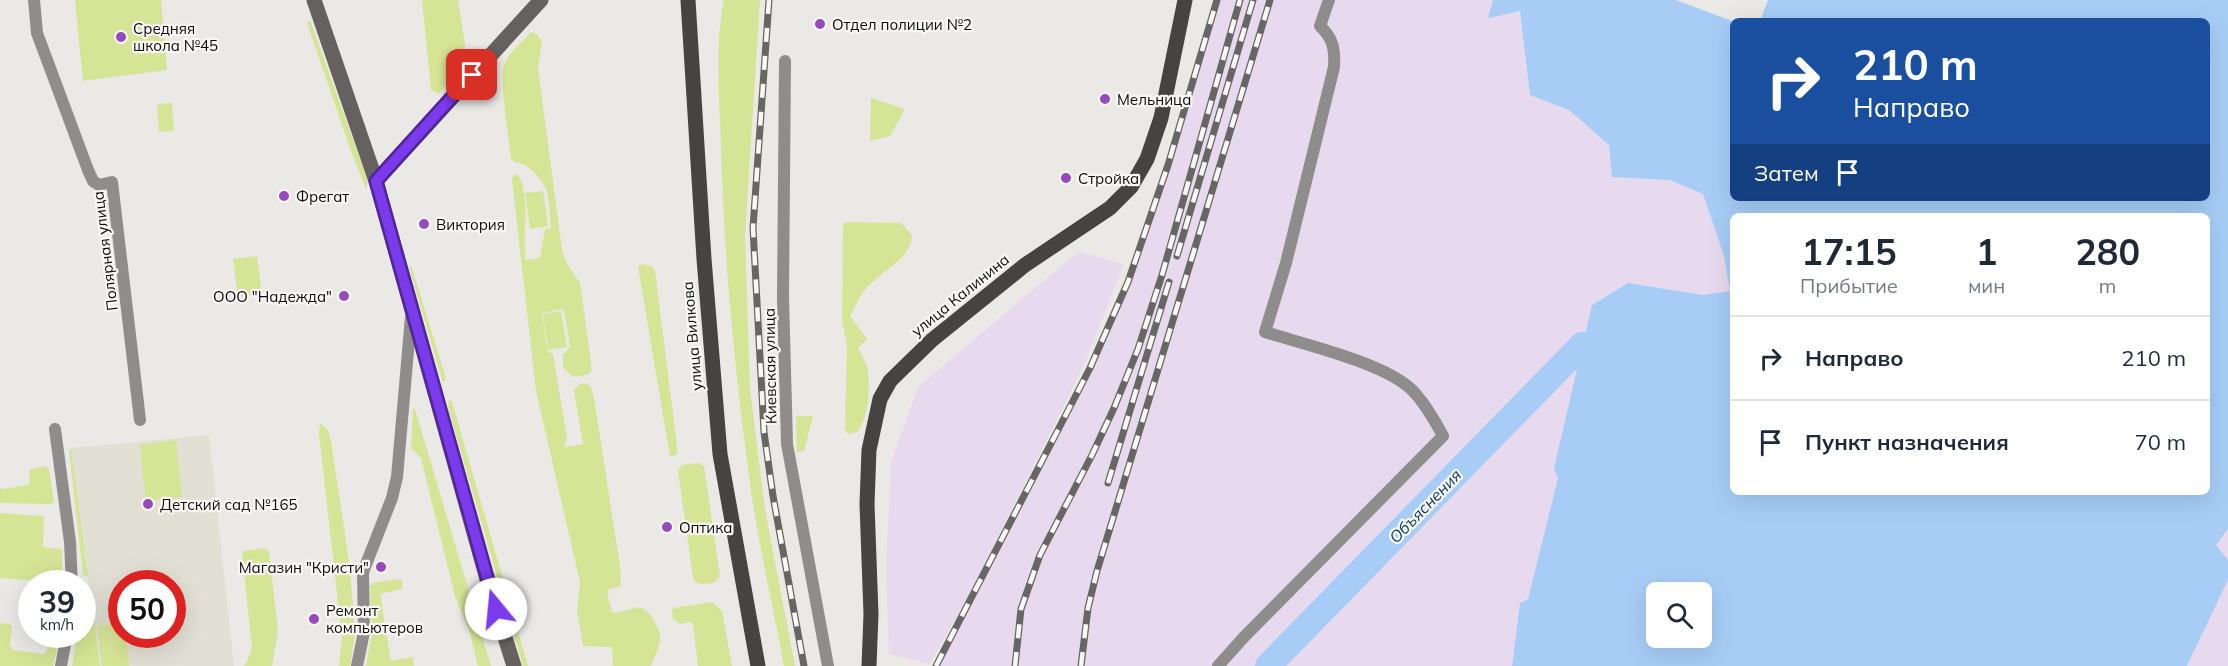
<!DOCTYPE html>
<html lang="ru">
<meta charset="utf-8">
<style>
body{margin:0;font-family:Mulish,sans-serif;background:#f2f2f3;color:#1f2937;height:100vh;display:flex;flex-direction:column;font-size:22px;white-space:nowrap}
*{box-sizing:border-box;margin:0}
p{font-size:20px;color:#747a83}
.icon{flex:none;width:33px;height:33px;fill:none;stroke:currentColor;stroke-width:2;stroke-linecap:round;stroke-linejoin:round}
.map{position:relative;flex:1;overflow:hidden}
.side{position:absolute;left:1730px;top:213px;width:480px;height:282px;display:flex;flex-direction:column;background:#fff;border-radius:9px;box-shadow:0 6px 24px #0002}
.side>*{flex:none}
.hud{position:absolute;left:1730px;top:18px;width:480px;height:183px;border-radius:9px;box-shadow:0 6px 24px #0002;background:#1a4fa0;color:#fff;overflow:hidden}
.buttons{position:absolute;left:1646px;top:582px;display:grid;gap:12px}
.buttons a{display:grid;place-items:center;width:66px;height:66px;border-radius:9px;background:#fff;box-shadow:0 6px 24px #0002;font-size:30px}
.speed{position:absolute;left:18px;top:570px;display:flex;gap:12px;font-size:30px;font-weight:700;text-align:center}
.speed>*{display:grid;place-content:center;width:78px;height:78px;border-radius:50%;background:#fff;box-shadow:0 6px 24px #0002;line-height:1}
.speed small{font-size:15px;font-weight:400}
.speed .limit{border:9px solid #d22;background:#fff;color:#111}
.pin{position:absolute;display:grid;place-items:center;width:51px;height:51px;color:#fff;margin:-26px;border-radius:12px;box-shadow:0 3px 9px #0006}
.me{position:absolute;width:66px;margin:-33px;rotate:343deg;stroke-linejoin:round;filter:drop-shadow(0 0 4px #0008)}
.turn{display:flex;align-items:center;gap:21px;height:126px;padding:0 24px;font-size:27px}
.turn .icon{width:78px;height:78px;stroke-width:2.5}
.turn b{display:block;font-size:42px;line-height:51px}
.then{display:flex;align-items:center;height:57px;padding:0 24px;background:#0003;gap:12px;font-size:22px}
.eta{display:flex;justify-content:space-evenly;align-items:center;height:102px;text-align:center}
.eta b{font-size:36px;font-weight:700;line-height:42px}
ul{padding:0;list-style:none}
li{display:flex;align-items:center;gap:18px;height:84px;padding:0 24px;border-top:2px solid #e0e1e3}
li div{flex:1}
li b{display:block;font-size:22px}
li em{font-style:normal}
.map>svg:first-child{display:block}
.industrial{fill:#e7daee}
.built{fill:#e2dfd4;fill-rule:evenodd}
.green{fill:#d6e495}
.water{fill:#a7cdf6;fill-rule:evenodd}
.pier{fill:#eae9e5}
.lines{fill:none;stroke-linecap:round;stroke-linejoin:round}
.river{stroke:#a7cdf6;stroke-width:26}
.street{stroke:#8f8d8c;stroke-width:12}
.secondary{stroke:#646160;stroke-width:15}
.primary{stroke:#464342;stroke-width:15}
.rail-casing{stroke:#666663;stroke-width:7}
.rail{stroke:#f8f7f3;stroke-width:4.5;stroke-dasharray:14;stroke-linecap:butt}
.route-casing{stroke:#51269a;stroke-width:15}
.route{stroke:#7c3aed;stroke-width:10}
.poi-dot{fill:#974abc;stroke:#f8f7f3;stroke-width:2}
.labels{text-anchor:middle;dominant-baseline:central;stroke-width:4.5;stroke-linejoin:round;paint-order:stroke}
.poi-label{font-size:15px;fill:#0d0d0b;stroke:#f8f7f3;text-anchor:start}
.street-label{font-size:15px;fill:#0d0d0b;stroke:#f8f7f3}
.water-label{font-size:16px;font-style:italic;fill:#0e3d67;stroke:#f8f7f3}
</style>
<div class="map">
<svg width="2228" height="666" viewBox="0 0 2228 666">
<rect width="100%" height="100%" fill="#eae9e5"/>
<g class="industrial">
<path d="M 1217,0 L 1493,0 L 1489,17 L 1520,11 L 1530,95 L 1569,110 L 1609,145 L 1612,177 L 1670,180 L 1703,194 L 1724,256 L 1730,291 L 1703,295 L 1628,283 L 1592,305 L 1555,468 L 1558,478 L 1528,599 L 1520,603 L 1512,666 L 936,666 L 1090,368 L 1128,282 L 1168,165 Z"/>
<path d="M 1080,252 L 1124,264 L 1084,365 L 970,594 L 929,664 L 889,654 L 886,567 L 891,463 L 918,387 L 1066,262 Z"/>
<path d="M 2228,530 L 2228,560 L 2216,545 Z"/>
<path d="M 2228,580 L 2228,666 L 2187,666 Z"/>
</g>
<path class="built" d="M 209,435 L 234,666 L 100,666 L 71,448 ZM 122,584 L 172,584 L 172,634 L 122,634 Z"/>
<g class="green">
<path d="M 75,0 L 161,0 L 167,70 L 83,81 Z"/>
<path d="M 422,0 L 458,0 L 465,45 L 453,76 L 439,93 L 431,90 Z"/>
<path d="M 724,0 L 760,0 L 745,236 L 750,389 L 765,510 L 795,666 L 784,666 C 773,605 758,544 750,483 C 735,373 724,261 721,149 C 720,100 714,48 724,0 Z"/>
<path d="M 310,20 L 368,181 L 366,189 L 350,148 L 307,23 Z"/>
<path d="M 531,32 L 537,34 L 542,41 L 538,68 L 562,250 L 567,264 L 580,283 L 592,370 L 589,374 L 574,377 L 563,368 L 563,355 L 570,347 L 564,310 L 562,309 L 542,313 L 547,350 L 553,355 L 567,438 L 564,447 L 583,444 L 574,390 L 580,384 L 586,383 L 591,387 L 594,398 L 620,566 L 621,586 L 609,589 L 607,592 L 612,612 L 615,613 L 640,607 C 647,610 650,614 654,621 C 666,639 658,647 651,666 L 613,666 L 612,647 L 583,646 L 577,611 L 580,582 L 536,391 L 512,179 L 513,175 L 517,174 C 531,189 522,240 526,260 L 540,258 L 545,229 L 551,228 C 549,216 550,199 546,189 C 541,177 526,162 514,162 L 511,158 C 509,138 499,80 504,65 C 509,52 522,42 531,32 Z"/>
<path d="M 871,98 L 905,109 L 890,136 L 870,141 Z"/>
<path d="M 172,103 L 174,131 L 159,132 L 157,104 Z"/>
<path d="M 543,191 L 548,226 L 530,229 L 525,193 Z"/>
<path d="M 848,222 L 901,223 L 912,235 C 912,260 878,272 864,291 C 858,298 855,308 850,316 L 867,339 L 858,348 C 860,353 865,360 867,366 C 871,383 869,419 857,432 L 848,434 L 845,430 L 847,344 L 842,320 L 843,224 Z"/>
<path d="M 257,256 L 262,294 L 238,297 L 233,259 Z"/>
<path d="M 642,264 L 651,266 L 655,271 L 677,446 L 677,454 L 670,457 L 638,267 Z"/>
<path d="M 411,265 L 446,378 L 443,383 L 409,267 Z"/>
<path d="M 561,311 L 567,347 L 548,350 L 543,314 Z"/>
<path d="M 449,400 L 452,402 L 528,666 L 523,666 L 448,407 Z"/>
<path d="M 413,407 L 415,409 L 491,666 L 478,666 L 469,630 L 455,596 L 421,458 L 411,448 Z"/>
<path d="M 796,416 L 813,416 L 804,451 L 797,452 Z"/>
<path d="M 320,423 L 328,430 L 331,441 L 350,568 L 355,634 L 350,666 L 339,666 L 342,638 L 319,433 Z"/>
<path d="M 176,440 L 182,497 L 146,501 L 140,445 Z"/>
<path d="M 71,448 L 88,576 L 86,577 L 83,574 L 69,451 Z"/>
<path d="M 699,463 L 704,466 L 720,576 L 714,583 L 701,584 L 695,582 L 693,577 L 678,471 L 682,465 Z"/>
<path d="M 44,466 L 49,469 L 54,500 L 52,504 L 0,503 L 0,487 L 2,489 L 29,485 L 30,481 L 29,470 Z"/>
<path d="M 0,513 L 44,516 L 43,547 L 62,549 L 62,583 L 44,583 L 42,581 L 0,578 Z"/>
<path d="M 265,548 L 269,552 L 278,631 L 272,666 L 244,666 L 247,662 L 252,647 L 242,554 L 244,551 Z"/>
<path d="M 398,579 L 402,580 L 402,589 L 380,594 L 391,661 L 413,657 L 414,666 L 366,666 L 372,633 L 370,586 L 373,583 Z"/>
<path d="M 90,591 L 100,666 L 72,666 L 77,635 L 82,634 L 83,596 Z"/>
<path d="M 712,602 L 722,611 L 732,666 L 698,666 L 693,624 L 690,622 L 680,624 L 673,619 L 672,610 L 674,608 Z"/>
<path d="M 0,623 L 9,624 L 12,627 L 10,645 L 13,650 L 44,654 L 47,651 L 49,635 L 60,635 L 53,666 L 0,666 Z"/>
<path d="M 121,623 L 122,634 L 126,635 L 129,666 L 102,666 L 97,626 Z"/>
</g>
<path class="water" d="M 1493,0 L 2228,0 L 2228,529 L 2216,545 L 2228,560 L 2228,580 L 2187,666 L 1512,666 L 1520,603 L 1528,599 L 1558,478 L 1554,468 L 1592,305 L 1628,283 L 1703,295 L 1730,291 L 1724,256 L 1703,194 L 1670,180 L 1612,177 L 1609,145 L 1569,110 L 1530,95 L 1520,11 L 1488,18 ZM 1732,21 L 2206,21 L 2206,198 L 1732,198 ZM 1732,216 L 2206,216 L 2206,492 L 1732,492 ZM 1656,592 L 1701,592 L 1701,638 L 1656,638 Z"/>
<path class="pier" d="M 1676,0 L 1768,0 L 1760,21 L 1732,21 Z"/>
<g class="lines">
<path class="river" d="M 1268,666 L 1582,345"/>
<g class="street">
<path d="M 34,0 L 37,33 L 88,170 L 93,181 L 99,185 L 112,182 L 140,420"/>
<path d="M 785,61 L 783,297 L 787,444 L 828,666"/>
<path d="M 55,429 L 70,542 L 72,584"/>
<path d="M 61,666 L 67,634"/>
<path d="M 357,666 L 364,632 L 363,572 L 392,498 L 397,477 L 411,317"/>
<path d="M 1218,666 L 1244,637 L 1443,436 C 1435,421 1424,402 1412,390 C 1385,363 1303,344 1265,332 L 1286,263 L 1334,67 C 1335,49 1333,38 1320,26 L 1329,0"/>
</g>
<g class="secondary">
<path d="M 314,0 L 376,181 L 490,590 L 514,666"/>
<path d="M 376,181 L 541,0"/>
</g>
<g class="primary">
<path d="M 688,0 L 704,259 L 720,454 L 758,666"/>
<path d="M 869,666 L 871,614 L 867,504 L 869,450 L 880,399 L 890,381 L 932,340 L 1025,265 L 1110,208 L 1131,187 L 1147,159 L 1161,118 L 1185,0"/>
</g>
<defs>
<g id="rail">
<path d="M 769,0 L 753,228 L 764,432 L 773,496 L 804,666"/>
<path d="M 1177,256 L 1253,0"/>
<path d="M 1108,483 L 1169,282"/>
<path d="M 936,666 L 1090,368 L 1128,282 L 1168,165 L 1217,0"/>
<path d="M 1015,666 L 1021,609 L 1040,555 L 1092,455 L 1114,408 L 1138,349 L 1162,275 L 1240,0"/>
<path d="M 1081,666 L 1088,608 L 1097,571 L 1270,0"/>
</g>
</defs>
<use href="#rail" class="rail-casing"/>
<use href="#rail" class="rail"/>
</g>
<g class="lines">
<defs>
<path id="route" d="M 472,75 L 376,181 L 496,609"/>
</defs>
<use href="#route" class="route-casing"/>
<use href="#route" class="route"/>
</g>
<g class="poi-dot">
<circle cx="820" cy="24" r="6"/>
<circle cx="121" cy="37" r="6"/>
<circle cx="1105" cy="99" r="6"/>
<circle cx="1066" cy="178" r="6"/>
<circle cx="284" cy="196" r="6"/>
<circle cx="424" cy="224" r="6"/>
<circle cx="344" cy="296" r="6"/>
<circle cx="148" cy="504" r="6"/>
<circle cx="667" cy="527" r="6"/>
<circle cx="381" cy="567" r="6"/>
<circle cx="314" cy="619" r="6"/>
</g>
<g class="labels">
<g class="poi-label">
<text x="832" y="24">Отдел полиции №2</text>
<text x="133" y="28">Средняя<tspan x="133" dy="17">школа №45</tspan></text>
<text x="1117" y="99">Мельница</text>
<text x="1078" y="178">Стройка</text>
<text x="296" y="196">Фрегат</text>
<text x="436" y="224">Виктория</text>
<text x="332" y="296" text-anchor="end">ООО "Надежда"</text>
<text x="160" y="504">Детский сад №165</text>
<text x="679" y="527">Оптика</text>
<text x="369" y="567" text-anchor="end">Магазин "Кристи"</text>
<text x="326" y="610">Ремонт<tspan x="326" dy="17">компьютеров</tspan></text>
</g>
<g class="street-label">
<text transform="translate(105 251) rotate(-97)">Полярная улица</text>
<text transform="translate(960 295) rotate(-39)">улица Калинина</text>
<text transform="translate(692 336) rotate(-95)">улица Вилкова</text>
<text transform="translate(770 366) rotate(-91)">Киевская улица</text>
</g>
<g class="water-label">
<text transform="translate(1425 506) rotate(-46)">Объяснения</text>
</g>
</g>
</svg>
<div class="buttons">
<a><svg class="icon" aria-label="search" viewBox="0 0 24 24"><circle cx="10" cy="10" r="6"/><path d="M15 15l6 6"/></svg></a>
</div>
<div class="speed"><div>39<small>km/h</small></div><div class="limit">50</div></div>
<div class="pin" style="left:472px;top:75px;background:#d93025"><svg class="icon" aria-label="arrive" viewBox="0 0 24 24"><path d="M6 21V4h12l-3 4 3 4H6"/></svg></div>
<svg class="me" style="left:496px;top:609px" viewBox="-20 -20 40 40"><circle r="19" fill="#fff"/><path d="M0-13L10 11 0 6-10 11z" fill="#7c3aed"/></svg>
<div class="hud">
<div class="turn"><svg class="icon" aria-label="right" viewBox="0 0 24 24"><path d="M7 20v-9h11M14 6l5 5-5 5"/></svg><div><b>210 m</b>Направо</div></div>
<div class="then">Затем<svg class="icon" aria-label="arrive" viewBox="0 0 24 24"><path d="M6 21V4h12l-3 4 3 4H6"/></svg></div>
</div>
<section class="side">
<div class="eta">
<div><b>17:15</b><p>Прибытие</p></div>
<div><b>1</b><p>мин</p></div>
<div><b>280</b><p>m</p></div>
</div>
<ul>
<li><svg class="icon" aria-label="right" viewBox="0 0 24 24"><path d="M7 20v-9h11M14 6l5 5-5 5"/></svg><div><b>Направо</b></div><em>210 m</em></li>
<li><svg class="icon" aria-label="arrive" viewBox="0 0 24 24"><path d="M6 21V4h12l-3 4 3 4H6"/></svg><div><b>Пункт назначения</b></div><em>70 m</em></li>
</ul>
</section>
</div>
